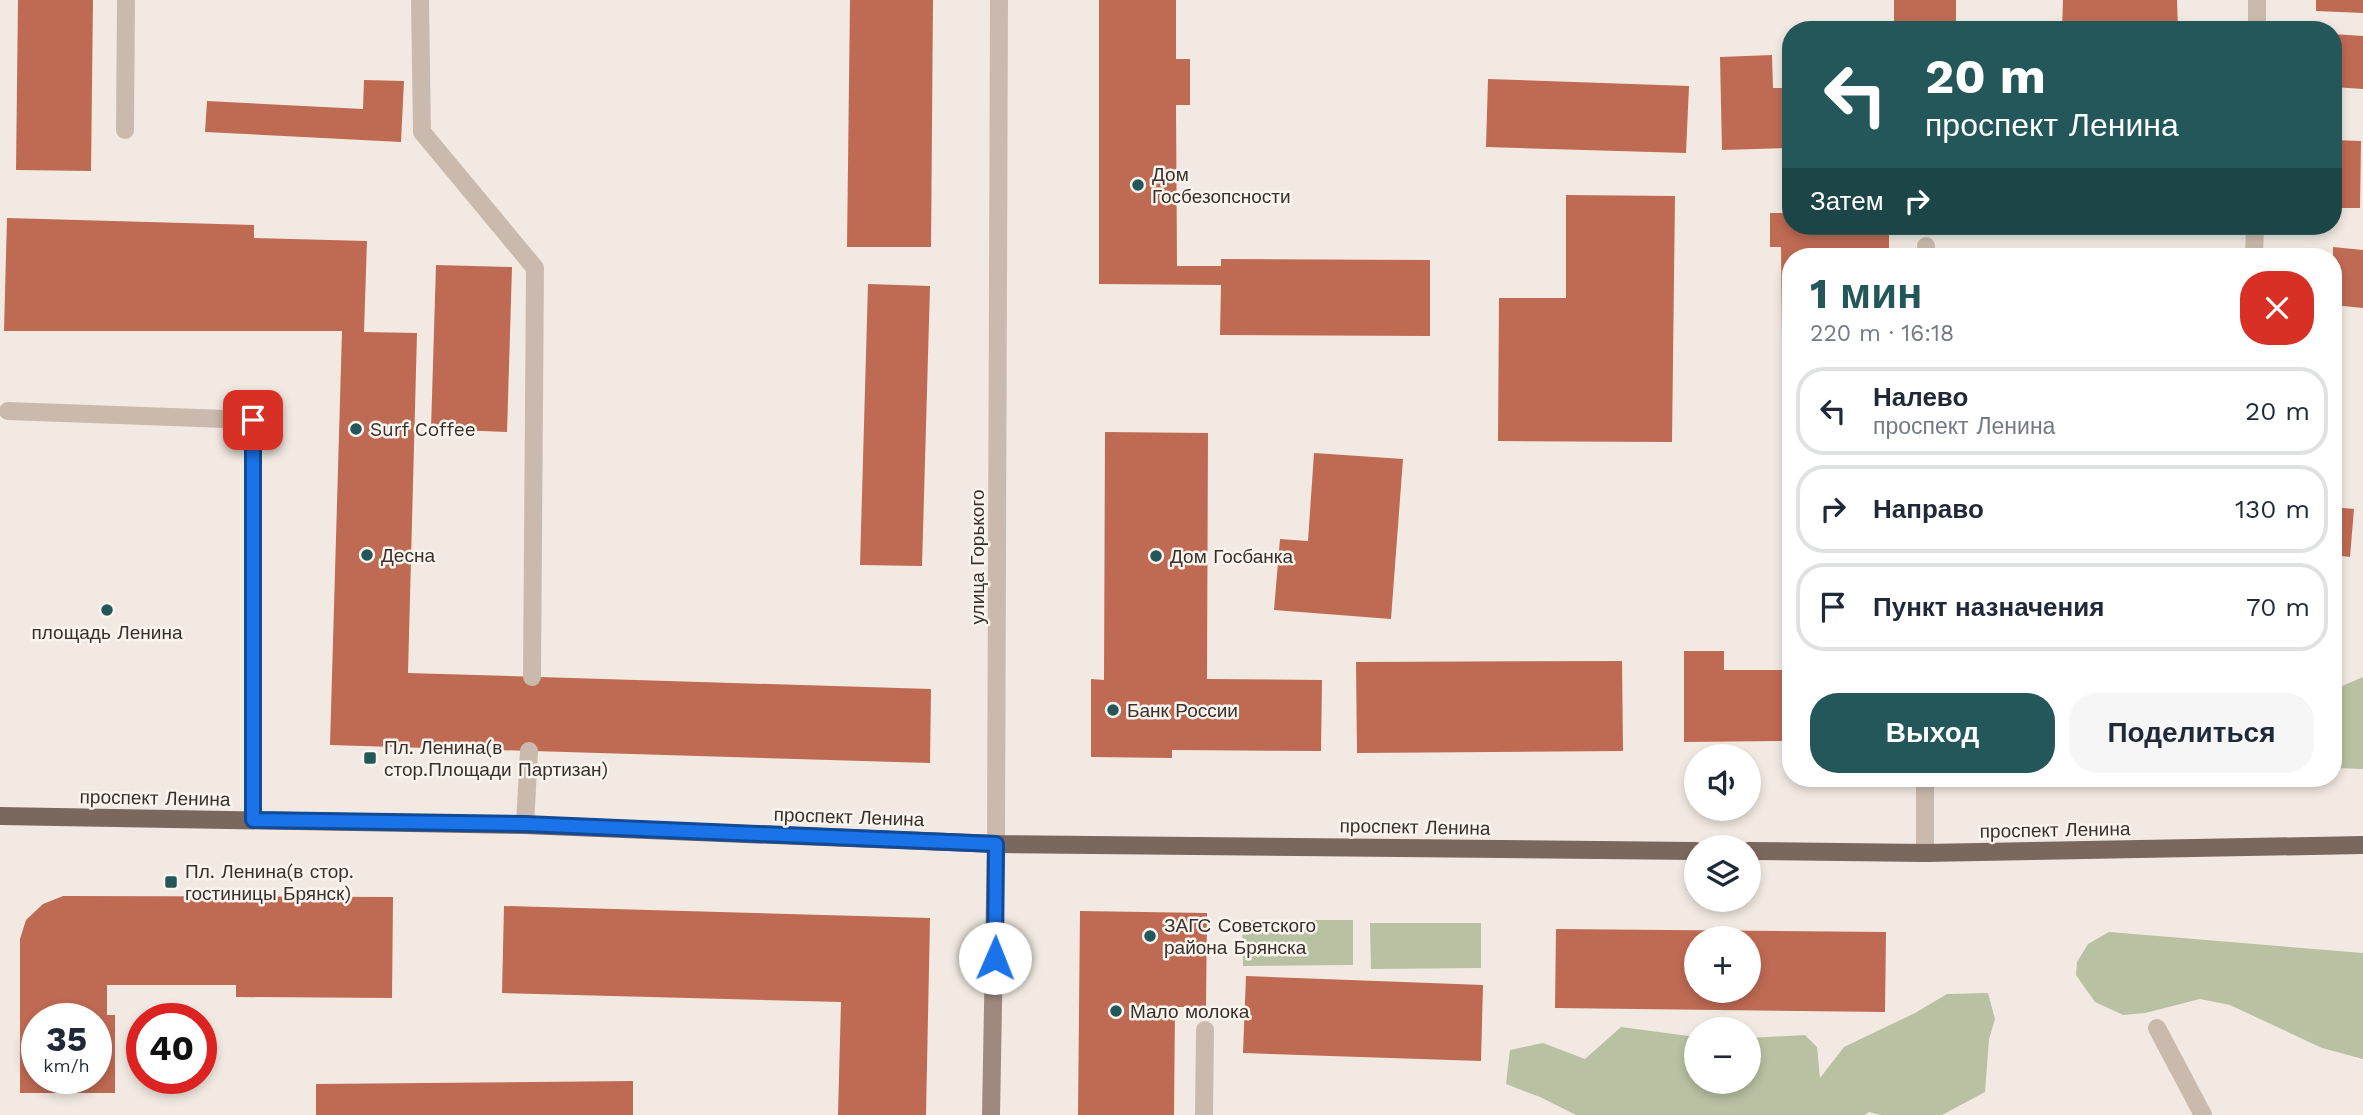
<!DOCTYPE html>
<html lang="ru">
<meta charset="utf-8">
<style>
body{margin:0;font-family:"Work Sans",sans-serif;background:#f6f6f7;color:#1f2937;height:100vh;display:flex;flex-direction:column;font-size:26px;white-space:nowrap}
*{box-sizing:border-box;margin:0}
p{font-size:23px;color:#747a83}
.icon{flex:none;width:38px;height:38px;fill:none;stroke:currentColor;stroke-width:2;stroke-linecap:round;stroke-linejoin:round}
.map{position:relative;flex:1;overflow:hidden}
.panel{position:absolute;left:1782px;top:248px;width:560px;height:539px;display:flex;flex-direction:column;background:#fff;border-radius:28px;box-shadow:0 4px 10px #0003}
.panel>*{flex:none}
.guide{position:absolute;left:1782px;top:21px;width:560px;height:214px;border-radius:28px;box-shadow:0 4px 10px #0003;background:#235759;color:#fff;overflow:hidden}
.controls{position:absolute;left:1684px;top:744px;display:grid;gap:14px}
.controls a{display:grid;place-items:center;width:77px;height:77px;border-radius:50%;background:#fff;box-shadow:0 4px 10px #0003;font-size:35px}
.speed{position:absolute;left:21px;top:1003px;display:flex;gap:14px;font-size:35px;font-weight:700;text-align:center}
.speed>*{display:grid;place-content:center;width:91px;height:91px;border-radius:50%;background:#fff;box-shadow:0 4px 10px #0003;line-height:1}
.speed small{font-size:18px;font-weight:400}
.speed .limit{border:10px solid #d22;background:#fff;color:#111}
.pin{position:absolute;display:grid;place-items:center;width:60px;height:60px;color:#fff;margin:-30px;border-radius:14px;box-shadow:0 4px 10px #0006}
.me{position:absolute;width:77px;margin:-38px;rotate:1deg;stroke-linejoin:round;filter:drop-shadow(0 0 5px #0008)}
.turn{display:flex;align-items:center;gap:24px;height:147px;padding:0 28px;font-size:32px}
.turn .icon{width:91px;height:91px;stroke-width:2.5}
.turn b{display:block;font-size:49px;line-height:60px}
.then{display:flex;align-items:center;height:66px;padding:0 28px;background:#0003;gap:14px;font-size:26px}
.round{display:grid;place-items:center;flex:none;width:74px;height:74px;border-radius:28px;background:#f6f6f7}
.head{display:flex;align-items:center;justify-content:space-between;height:119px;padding:0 28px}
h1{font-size:42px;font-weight:700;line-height:52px;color:#235759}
.primary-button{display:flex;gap:14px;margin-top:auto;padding:14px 28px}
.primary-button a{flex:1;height:80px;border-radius:28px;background:#235759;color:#fff;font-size:28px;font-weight:700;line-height:80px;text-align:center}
.primary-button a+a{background:#f6f6f7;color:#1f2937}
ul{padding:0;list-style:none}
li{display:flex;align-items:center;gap:21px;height:88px;margin:0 14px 10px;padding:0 14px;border:4px solid #e0e1e3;border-radius:28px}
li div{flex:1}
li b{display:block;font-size:26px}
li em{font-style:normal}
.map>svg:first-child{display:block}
.green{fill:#b8c1a2}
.building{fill:#bf6a53;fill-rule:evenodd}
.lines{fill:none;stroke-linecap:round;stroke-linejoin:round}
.lane{stroke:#cabaae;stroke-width:18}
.street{stroke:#cabaae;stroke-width:18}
.secondary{stroke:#9e897f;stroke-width:18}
.primary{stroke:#7a675e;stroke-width:18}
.route-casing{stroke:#114b97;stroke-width:18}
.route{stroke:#1a73e8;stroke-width:12}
.poi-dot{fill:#235759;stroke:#faf4ee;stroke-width:2.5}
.labels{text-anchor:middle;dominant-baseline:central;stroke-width:5;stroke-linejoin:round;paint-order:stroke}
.poi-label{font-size:19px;fill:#39302c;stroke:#faf4ee;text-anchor:start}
.street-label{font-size:19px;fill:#39302c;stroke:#faf4ee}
</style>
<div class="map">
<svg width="2363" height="1115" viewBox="0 0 2363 1115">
<rect width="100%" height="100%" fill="#f2eae2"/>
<g class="green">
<path d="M 2363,677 L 2363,769 L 2333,768 L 2333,690 Z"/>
<path d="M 1242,920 L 1353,920 L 1353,965 L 1243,966 Z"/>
<path d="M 1481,923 L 1481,968 L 1371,969 L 1370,923 Z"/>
<path d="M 2109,932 L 2363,953 L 2363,1059 L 2322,1048 L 2230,1005 L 2200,999 L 2145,1013 L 2123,1015 L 2095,1002 L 2076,975 L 2077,962 L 2088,944 Z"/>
<path d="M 1988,993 L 1995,1019 L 1989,1039 L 1985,1092 L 1942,1115 L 1881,1115 L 1869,1112 L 1865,1115 L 1576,1115 L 1540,1097 L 1506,1084 L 1510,1050 L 1543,1043 L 1585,1059 L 1621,1027 L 1696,1037 L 1696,1082 L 1748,1082 L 1748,1038 L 1805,1035 L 1817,1047 L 1820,1078 L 1844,1047 L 1915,1013 L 1947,994 Z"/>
</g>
<g class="building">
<path d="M 18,0 L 93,0 L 91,171 L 16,170 Z"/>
<path d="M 850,0 L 933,0 L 931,247 L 847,247 Z"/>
<path d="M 1099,0 L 1176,0 L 1176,59 L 1190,59 L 1190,105 L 1176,105 L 1177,266 L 1221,266 L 1221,259 L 1430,260 L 1430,336 L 1220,335 L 1221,285 L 1099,284 Z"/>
<rect x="1894" y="0" width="62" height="30"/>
<path d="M 2063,0 L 2177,0 L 2178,30 L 2062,30 Z"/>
<path d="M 2316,0 L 2363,0 L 2363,13 L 2316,11 Z"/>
<path d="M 2333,34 L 2363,36 L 2363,89 L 2333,87 Z"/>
<path d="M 1772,55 L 1773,88 L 1790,88 L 1790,148 L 1722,150 L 1720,57 Z"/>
<path d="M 1488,79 L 1689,86 L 1686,153 L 1486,147 Z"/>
<path d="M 364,80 L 404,81 L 401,142 L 205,132 L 207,101 L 363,109 Z"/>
<path d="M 2333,140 L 2361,141 L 2360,208 L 2333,208 Z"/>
<path d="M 1566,195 L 1675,196 L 1672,442 L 1498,441 L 1499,298 L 1566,298 Z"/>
<path d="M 1770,213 L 1790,213 L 1790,226 L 1889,226 L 1889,257 L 1790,257 L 1790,623 L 1785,623 L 1781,247 L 1770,247 Z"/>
<path d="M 7,218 L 254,225 L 254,238 L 367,241 L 364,332 L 417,333 L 408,673 L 931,689 L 930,763 L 330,745 L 342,331 L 4,331 Z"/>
<path d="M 2333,247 L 2363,250 L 2363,308 L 2333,305 Z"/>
<path d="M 436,265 L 512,267 L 507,432 L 431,429 Z"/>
<path d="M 868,284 L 930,286 L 922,566 L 860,565 Z"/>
<path d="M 1105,432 L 1208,433 L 1207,679 L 1322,680 L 1321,751 L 1172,750 L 1172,758 L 1091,757 L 1091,679 L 1104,680 Z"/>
<path d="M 1314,453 L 1403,459 L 1391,619 L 1274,610 L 1280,539 L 1308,541 Z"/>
<path d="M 2333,507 L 2354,509 L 2350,557 L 2333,555 Z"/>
<path d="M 1684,651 L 1724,651 L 1724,670 L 1790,670 L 1790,741 L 1684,742 Z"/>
<path d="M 1622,661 L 1623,751 L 1357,753 L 1356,662 Z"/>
<path d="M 63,896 L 393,897 L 392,998 L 236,997 L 236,985 L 107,985 L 107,1015 L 115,1015 L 115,1093 L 20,1093 L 20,939 L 26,920 L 43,904 ZM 37,1018 L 96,1018 L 96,1078 L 37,1078 Z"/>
<path d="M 504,906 L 930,918 L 926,1115 L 838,1115 L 841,1002 L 502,993 Z"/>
<path d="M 1080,911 L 1207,913 L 1206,1007 L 1175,1007 L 1174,1115 L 1078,1115 Z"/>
<path d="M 1556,929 L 1886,932 L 1885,1012 L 1555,1008 ZM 1696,938 L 1748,938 L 1748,990 L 1696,990 Z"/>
<path d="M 1246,976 L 1483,985 L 1481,1061 L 1243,1053 Z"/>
<path d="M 633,1081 L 633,1115 L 316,1115 L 316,1084 Z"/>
</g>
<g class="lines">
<g class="lane">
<path d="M 420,0 L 422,132 L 535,268 L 532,677"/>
<path d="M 125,130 L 126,0"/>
<path d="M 1926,246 L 1926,257"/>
<path d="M 8,411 L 253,420 L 253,820"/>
<path d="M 525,825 L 529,751"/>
<path d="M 1204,1115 L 1205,1030"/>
</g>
<g class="street">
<path d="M 2257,30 L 2257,0"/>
<path d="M 2254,257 L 2255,226"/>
<path d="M 996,844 L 999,0"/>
<path d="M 1925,853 L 1925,779"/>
<path d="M 2157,1028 L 2203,1115"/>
</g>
<path class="secondary" d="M 991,1115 L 996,844"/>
<g class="primary">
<path d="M 0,816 L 525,825 L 996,844 L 1696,851"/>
<path d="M 1748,851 L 1925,853 L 2363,845"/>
</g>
</g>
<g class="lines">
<defs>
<path id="route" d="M 253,420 L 253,820 L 525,824 L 996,844 L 995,958"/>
</defs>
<use href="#route" class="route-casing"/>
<use href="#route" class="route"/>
</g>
<g class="poi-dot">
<circle cx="1138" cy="185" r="7"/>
<circle cx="356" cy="429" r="7"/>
<circle cx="367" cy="555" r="7"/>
<circle cx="1156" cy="556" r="7"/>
<circle cx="107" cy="610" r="7"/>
<circle cx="1113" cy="710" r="7"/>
<rect x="363" y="751" width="14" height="14" rx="3.5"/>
<rect x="164" y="875" width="14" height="14" rx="3.5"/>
<circle cx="1150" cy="936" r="7"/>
<circle cx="1116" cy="1011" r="7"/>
</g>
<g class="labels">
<g class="poi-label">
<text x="1152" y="174">Дом<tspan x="1152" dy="22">Госбезопсности</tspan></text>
<text x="370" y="429">Surf Coffee</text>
<text x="381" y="555">Десна</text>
<text x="1170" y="556">Дом Госбанка</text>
<text x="107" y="632" text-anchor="middle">площадь Ленина</text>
<text x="1127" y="710">Банк России</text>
<text x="384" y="747">Пл. Ленина(в<tspan x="384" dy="22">стор.Площади Партизан)</tspan></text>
<text x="185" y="871">Пл. Ленина(в стор.<tspan x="185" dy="22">гостиницы Брянск)</tspan></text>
<text x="1164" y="925">ЗАГС Советского<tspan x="1164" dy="22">района Брянска</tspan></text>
<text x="1130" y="1011">Мало молока</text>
</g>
<g class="street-label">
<text transform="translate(977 557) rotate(-90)">улица Горького</text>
<text transform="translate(155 798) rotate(1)">проспект Ленина</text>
<text transform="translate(849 817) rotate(2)">проспект Ленина</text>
<text transform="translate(1415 827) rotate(1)">проспект Ленина</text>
<text transform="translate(2055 830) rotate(-1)">проспект Ленина</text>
</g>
</g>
</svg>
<div class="controls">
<a><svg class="icon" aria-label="sound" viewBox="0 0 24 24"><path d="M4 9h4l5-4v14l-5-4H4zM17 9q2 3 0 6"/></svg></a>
<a><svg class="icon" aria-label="layers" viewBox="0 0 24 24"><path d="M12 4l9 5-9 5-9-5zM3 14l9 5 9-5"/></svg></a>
<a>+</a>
<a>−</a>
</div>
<div class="speed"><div>35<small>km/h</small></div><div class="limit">40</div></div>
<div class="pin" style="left:253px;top:420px;background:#d93025"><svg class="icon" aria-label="arrive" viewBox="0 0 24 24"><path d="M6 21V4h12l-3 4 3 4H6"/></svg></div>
<svg class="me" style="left:995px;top:958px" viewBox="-20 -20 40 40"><circle r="19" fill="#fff"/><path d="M0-13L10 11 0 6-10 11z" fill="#1a73e8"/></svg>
<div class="guide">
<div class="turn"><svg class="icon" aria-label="left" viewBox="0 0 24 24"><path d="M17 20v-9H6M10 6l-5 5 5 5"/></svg><div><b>20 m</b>проспект Ленина</div></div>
<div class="then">Затем<svg class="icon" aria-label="right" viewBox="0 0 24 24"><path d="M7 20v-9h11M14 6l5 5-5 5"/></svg></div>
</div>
<section class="panel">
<div class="head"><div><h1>1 мин</h1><p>220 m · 16:18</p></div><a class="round" style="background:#d93025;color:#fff"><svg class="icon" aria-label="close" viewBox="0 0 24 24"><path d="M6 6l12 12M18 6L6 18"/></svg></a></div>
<ul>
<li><svg class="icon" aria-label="left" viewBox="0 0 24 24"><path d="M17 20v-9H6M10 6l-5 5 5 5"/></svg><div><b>Налево</b><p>проспект Ленина</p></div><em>20 m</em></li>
<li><svg class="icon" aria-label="right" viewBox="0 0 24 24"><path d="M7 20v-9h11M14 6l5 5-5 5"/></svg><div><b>Направо</b></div><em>130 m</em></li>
<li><svg class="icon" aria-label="arrive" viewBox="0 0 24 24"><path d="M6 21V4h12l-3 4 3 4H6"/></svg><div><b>Пункт назначения</b></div><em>70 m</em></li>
</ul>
<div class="primary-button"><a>Выход</a><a>Поделиться</a></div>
</section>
</div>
